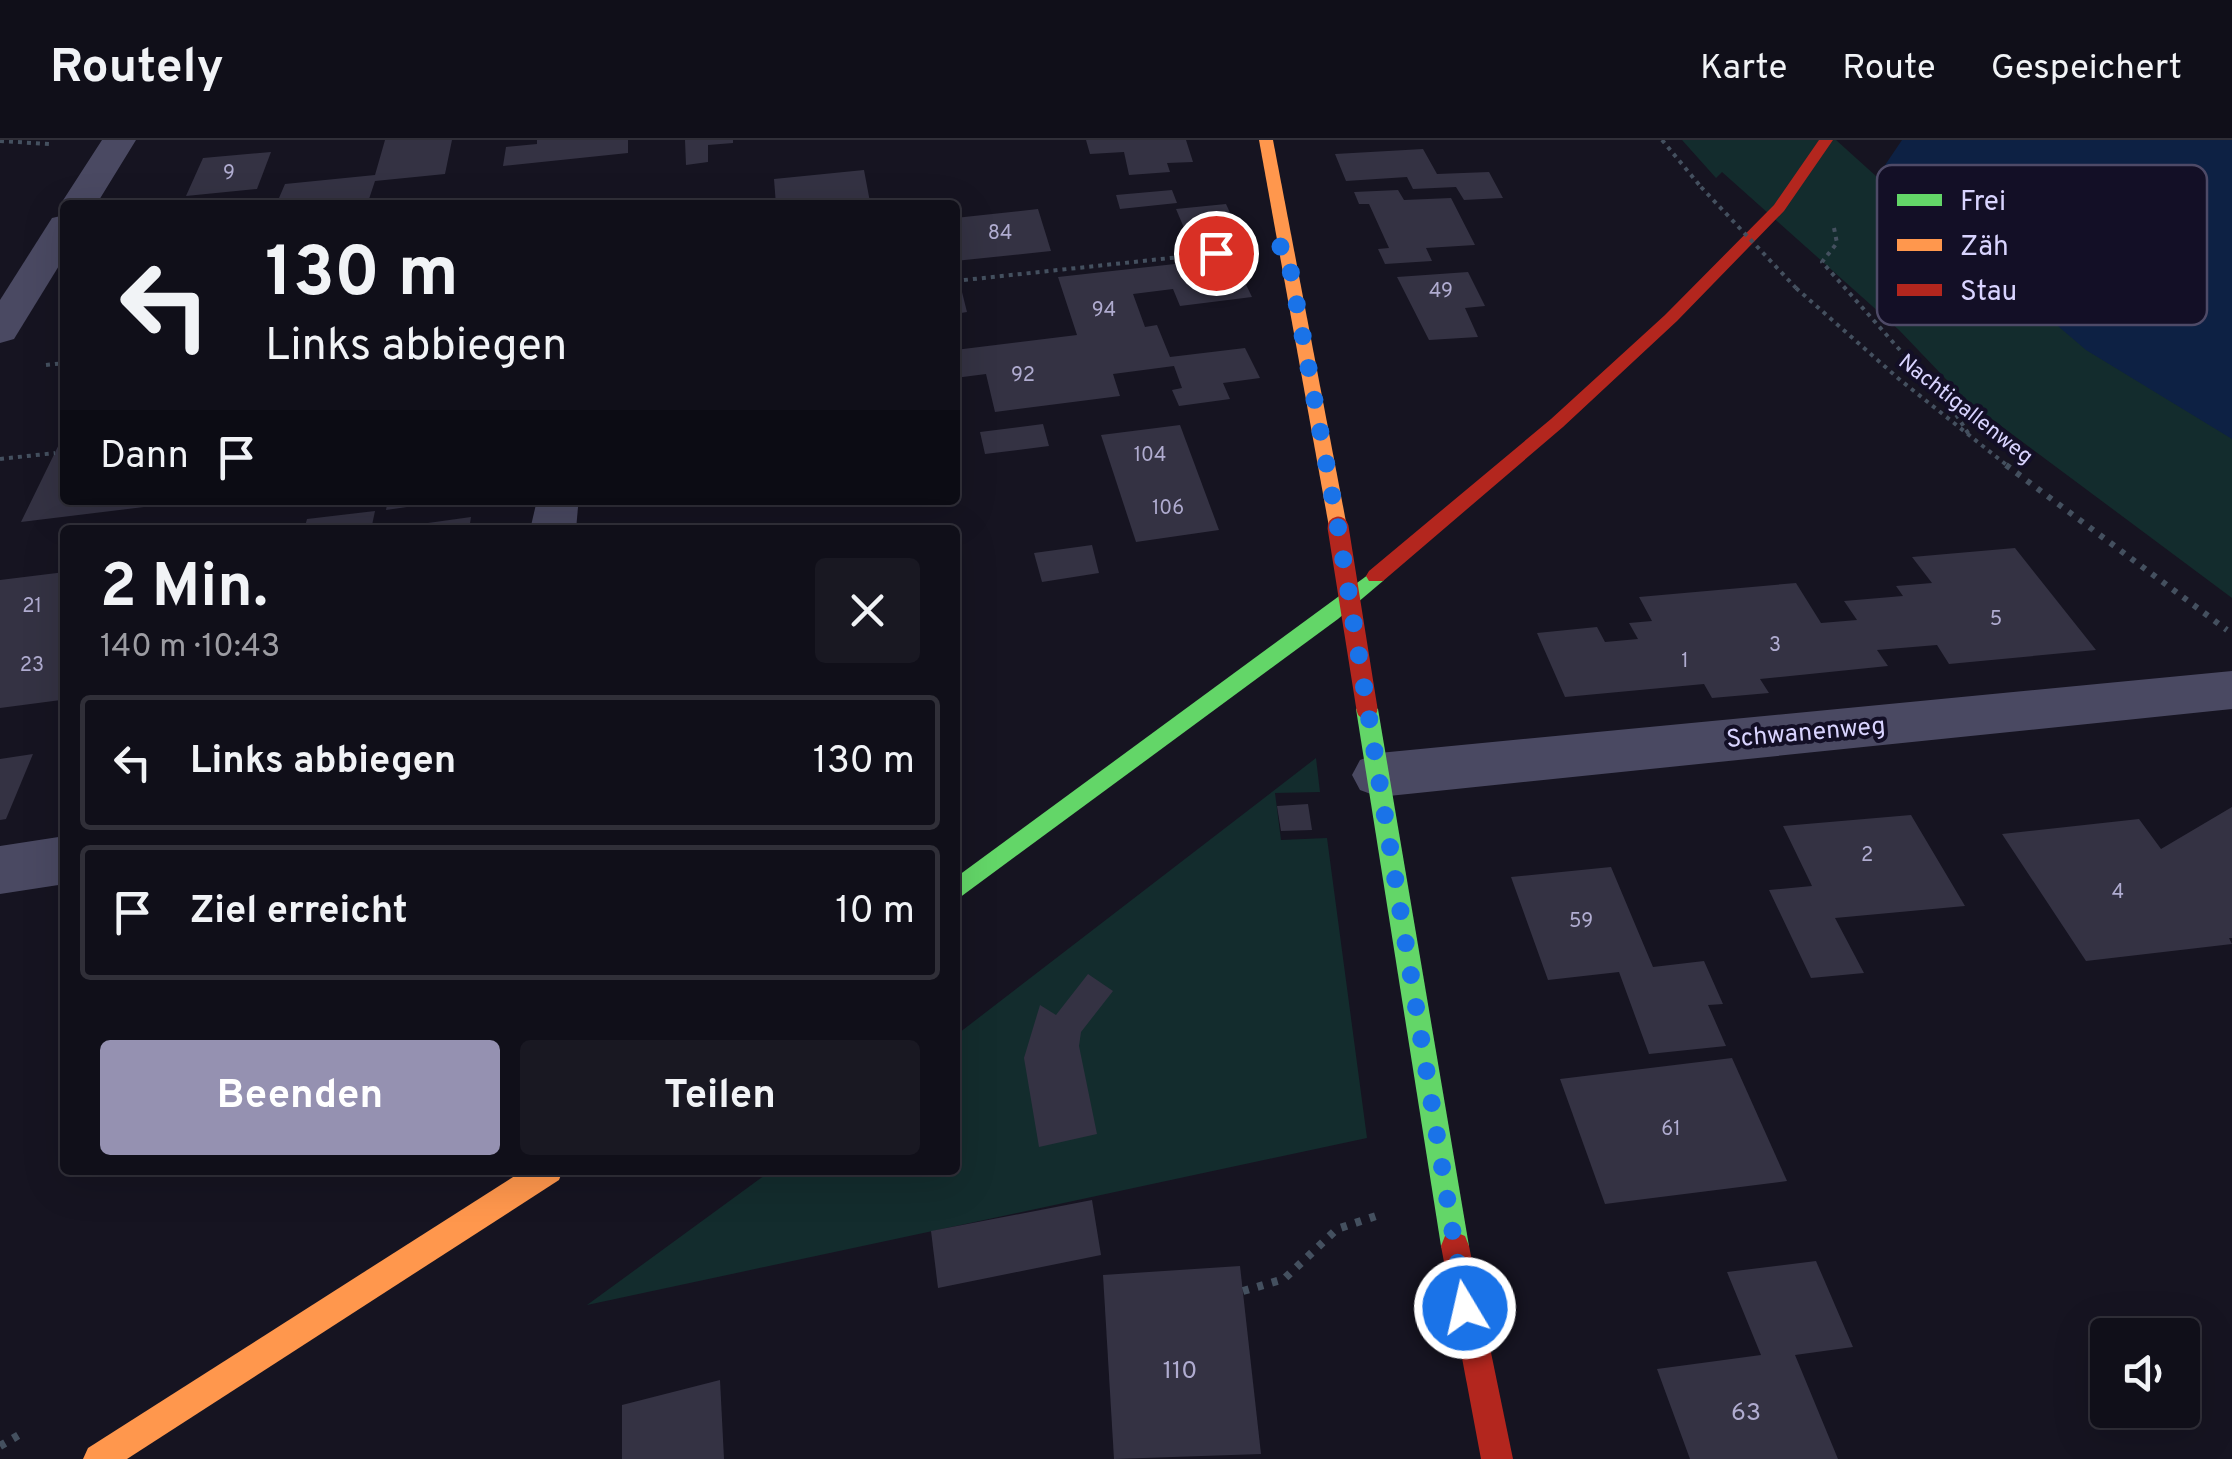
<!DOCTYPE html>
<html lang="de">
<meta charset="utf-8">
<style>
body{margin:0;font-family:Overpass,sans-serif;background:#191822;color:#f1f3f6;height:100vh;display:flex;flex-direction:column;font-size:38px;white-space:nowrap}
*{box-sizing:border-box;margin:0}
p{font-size:32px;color:#9c9ca2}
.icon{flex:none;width:55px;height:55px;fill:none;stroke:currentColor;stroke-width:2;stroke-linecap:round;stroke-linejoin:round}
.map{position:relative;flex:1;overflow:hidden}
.panel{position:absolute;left:60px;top:385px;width:900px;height:650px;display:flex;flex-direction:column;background:#100f19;border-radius:10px;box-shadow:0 10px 40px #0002,0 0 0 2px #302f38}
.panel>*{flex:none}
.guide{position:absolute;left:60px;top:60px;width:900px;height:305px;border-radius:10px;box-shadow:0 10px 40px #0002,0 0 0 2px #302f38;background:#100f19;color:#f1f3f6;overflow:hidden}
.controls{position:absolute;left:2090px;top:1178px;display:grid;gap:20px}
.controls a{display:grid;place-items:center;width:110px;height:110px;border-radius:10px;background:#100f19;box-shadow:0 10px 40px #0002,0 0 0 2px #302f38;font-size:50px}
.pin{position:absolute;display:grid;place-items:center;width:85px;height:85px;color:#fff;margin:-42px;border:5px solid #fff;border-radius:50%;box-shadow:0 2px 10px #0007}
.me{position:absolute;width:110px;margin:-55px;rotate:351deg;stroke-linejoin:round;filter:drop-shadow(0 0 8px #0008)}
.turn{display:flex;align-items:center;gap:35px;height:210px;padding:0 40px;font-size:45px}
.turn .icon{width:130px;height:130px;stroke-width:2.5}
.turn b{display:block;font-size:70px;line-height:85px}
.then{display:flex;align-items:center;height:95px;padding:0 40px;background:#0003;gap:20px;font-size:38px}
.round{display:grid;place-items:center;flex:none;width:105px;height:105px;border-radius:10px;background:#191822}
.headline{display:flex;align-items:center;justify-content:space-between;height:170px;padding:0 40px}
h1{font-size:60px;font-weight:700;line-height:75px}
.button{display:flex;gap:20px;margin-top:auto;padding:20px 40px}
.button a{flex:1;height:115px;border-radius:10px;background:#9591b1;color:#fff;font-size:40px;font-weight:700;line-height:115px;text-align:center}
.button a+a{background:#191822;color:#f1f3f6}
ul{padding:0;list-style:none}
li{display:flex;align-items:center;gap:30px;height:135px;margin:0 20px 15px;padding:0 20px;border:5px solid #302f38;border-radius:10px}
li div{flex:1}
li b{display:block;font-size:38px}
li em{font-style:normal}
header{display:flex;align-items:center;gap:60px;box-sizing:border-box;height:140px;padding:0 50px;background:#100f19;border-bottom:2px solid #302f38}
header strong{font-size:48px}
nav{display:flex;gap:55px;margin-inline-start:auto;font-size:35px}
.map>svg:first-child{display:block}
.green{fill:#132c2d}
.water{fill:#0d2144}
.pier{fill:#161421}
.building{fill:#343243}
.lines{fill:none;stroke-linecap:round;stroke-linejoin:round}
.path-far2{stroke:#44505f;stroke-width:4;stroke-dasharray:4 5;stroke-linecap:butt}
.path-far1{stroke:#44505f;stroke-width:6;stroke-dasharray:5 8;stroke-linecap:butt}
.path{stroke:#44505f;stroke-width:8;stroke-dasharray:6 9;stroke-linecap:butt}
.street{fill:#4a4962;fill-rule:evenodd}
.fast{fill:#63d668;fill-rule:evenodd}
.slow{fill:#ff974d;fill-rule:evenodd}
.jam{fill:#b3261e;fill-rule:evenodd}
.path-bridge{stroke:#44505f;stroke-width:4;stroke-dasharray:4 5;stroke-linecap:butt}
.jam-bridge{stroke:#b3261e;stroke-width:21}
.route{stroke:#1a73e8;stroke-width:18;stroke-dasharray:0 32.4}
.labels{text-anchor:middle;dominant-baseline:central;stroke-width:8;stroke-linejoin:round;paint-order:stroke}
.number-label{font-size:20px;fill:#b0acd0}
.far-street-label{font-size:22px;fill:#d9d4ff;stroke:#130f26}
.street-label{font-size:25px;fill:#d9d4ff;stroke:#130f26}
.near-number-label{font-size:25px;fill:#b0acd0}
.key{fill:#130f26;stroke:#4e4a67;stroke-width:2.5}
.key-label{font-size:28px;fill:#d9d4ff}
</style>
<header>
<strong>Routely</strong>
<nav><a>Karte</a><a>Route</a><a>Gespeichert</a></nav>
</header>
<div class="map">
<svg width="2232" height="1319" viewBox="0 0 2232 1319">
<rect width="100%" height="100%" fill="#161421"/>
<g class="green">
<path d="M 1682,0 L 2232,0 L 2232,458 L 1965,259 L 1899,190 L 1722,32 L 1716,38 Z"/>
<path d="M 1316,618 L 1320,652 L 1275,653 L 1281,700 L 1327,698 L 1367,998 L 587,1165 L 772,1030 L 955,1030 L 955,896 Z"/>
</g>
<path class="water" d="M 1841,0 L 2232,0 L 2232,299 L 2086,210 Z"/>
<path class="pier" d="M 1836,0 L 1902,0 L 1877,37 Z"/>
<g class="building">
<path d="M 385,0 L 452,0 L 445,34 L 375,41 L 369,59 L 276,65 L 285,44 L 375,35 Z"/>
<path d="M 537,0 L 628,0 L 628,13 L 503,26 L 506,7 L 537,4 Z"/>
<path d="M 685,0 L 733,0 L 733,3 L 708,5 L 708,22 L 686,25 Z"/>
<path d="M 1086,0 L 1186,0 L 1193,22 L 1167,23 L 1170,32 L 1129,35 L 1124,12 L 1090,14 Z"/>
<path d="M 1423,9 L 1437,34 L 1489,32 L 1503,58 L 1464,60 L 1456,47 L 1413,49 L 1407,37 L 1346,41 L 1335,14 Z"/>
<path d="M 271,12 L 257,49 L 186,56 L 203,18 Z"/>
<path d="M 864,30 L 870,62 L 776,65 L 774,39 Z"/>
<path d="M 1172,50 L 1177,63 L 1120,69 L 1116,55 Z"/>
<path d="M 1398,50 L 1404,60 L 1451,58 L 1475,105 L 1426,108 L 1432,121 L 1385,124 L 1378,109 L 1389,108 L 1369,64 L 1359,64 L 1354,52 Z"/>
<path d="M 1226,64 L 1238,90 L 1187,95 L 1176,69 Z"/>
<path d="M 1038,69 L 1051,111 L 955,121 L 955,78 Z"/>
<path d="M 1211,120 L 1217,133 L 1239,130 L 1252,157 L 1180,166 L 1173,149 L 1133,154 L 1145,187 L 1157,185 L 1170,217 L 1245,208 L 1260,238 L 1223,243 L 1230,259 L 1179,266 L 1172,250 L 1182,248 L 1174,226 L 1113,234 L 1120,256 L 995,272 L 986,234 L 955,238 L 955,210 L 1077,195 L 1058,137 Z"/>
<path d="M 1468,132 L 1485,166 L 1465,168 L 1478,197 L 1429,200 L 1397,137 Z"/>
<path d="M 961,148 L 967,172 L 955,174 L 955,149 Z"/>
<path d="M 1043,284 L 1049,306 L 985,314 L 980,292 Z"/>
<path d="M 1180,285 L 1219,390 L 1136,402 L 1101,295 Z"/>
<path d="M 65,292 L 65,360 L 147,360 L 144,367 L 21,382 Z"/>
<path d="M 388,360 L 442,360 L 442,362 L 386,370 Z"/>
<path d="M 375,371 L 371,390 L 304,390 L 307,379 Z"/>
<path d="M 471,377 L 469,390 L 392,390 L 392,388 Z"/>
<path d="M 1092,405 L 1099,433 L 1042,442 L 1034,413 Z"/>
<path d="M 2015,408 L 2096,510 L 1949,524 L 1937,505 L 1877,510 L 1888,526 L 1760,539 L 1769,553 L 1712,558 L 1704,544 L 1565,557 L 1537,493 L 1597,487 L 1605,502 L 1638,499 L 1629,483 L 1652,481 L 1639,457 L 1796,443 L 1821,483 L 1857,480 L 1844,461 L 1903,456 L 1896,446 L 1932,443 L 1912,417 Z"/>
<path d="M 65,432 L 65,550 L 61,560 L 0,568 L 0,440 Z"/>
<path d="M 33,614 L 6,679 L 0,680 L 0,619 Z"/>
<path d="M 1308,664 L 1312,690 L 1281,691 L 1277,666 Z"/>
<path d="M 2232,667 L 2232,798 L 2229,798 L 2232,804 L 2086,821 L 2002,694 L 2139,679 L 2161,709 Z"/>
<path d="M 1911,675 L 1965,766 L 1835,778 L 1864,833 L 1811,838 L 1769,750 L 1812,746 L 1783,686 Z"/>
<path d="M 1611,727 L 1653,827 L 1704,821 L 1723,864 L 1708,865 L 1726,906 L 1649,914 L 1619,832 L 1548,840 L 1511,737 Z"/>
<path d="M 1088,834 L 1113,851 L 1081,892 L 1079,906 L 1097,994 L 1039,1007 L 1024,918 L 1040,865 L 1056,875 Z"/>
<path d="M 1732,918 L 1787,1041 L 1605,1064 L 1560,939 Z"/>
<path d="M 1092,1060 L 1101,1115 L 938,1148 L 931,1091 Z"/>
<path d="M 1816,1121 L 1853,1207 L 1795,1215 L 1838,1319 L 1690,1319 L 1657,1229 L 1761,1215 L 1727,1132 Z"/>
<path d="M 1240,1126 L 1261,1314 L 1114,1319 L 1103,1135 Z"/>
<path d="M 720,1240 L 724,1319 L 622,1319 L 622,1265 Z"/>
</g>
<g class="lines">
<g class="path-far2">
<path d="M 1662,0 L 1701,47"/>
<path d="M 0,1 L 49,4"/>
<path d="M 1834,88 L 1837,103 L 1822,122 L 1953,270 L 1970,296"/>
<path d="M 955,141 L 1227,112"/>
<path d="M 1796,148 L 1899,239 L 2009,327"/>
<path d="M 46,225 L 65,223"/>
<path d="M 0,319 L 55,313"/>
</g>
<path class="path-far1" d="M 2006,325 L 2227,490"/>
<g class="path">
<path d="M 1243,1151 L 1284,1139 L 1337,1089 L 1376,1076"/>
<path d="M 0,1306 L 24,1292"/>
</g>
<g class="street">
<path d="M 102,0 L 136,0 L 96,65 L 65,65 L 65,72 L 60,65 Z"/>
<path d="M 65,75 L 65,116 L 14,199 L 0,203 L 0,160 L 52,78 Z"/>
<path d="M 537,360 L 573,360 L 578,367 L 576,390 L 530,390 Z"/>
<path d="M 2232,531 L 2232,569 L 1379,657 L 1360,650 L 1352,635 L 1360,620 L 1379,613 Z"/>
<path d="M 65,696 L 65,744 L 0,754 L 0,706 Z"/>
</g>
<g class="fast">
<path d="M 1376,429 L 1386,436 L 1383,441 L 1338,479 L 955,761 L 955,738 Z"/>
<path d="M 1367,561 L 1378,569 L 1469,1106 L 1465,1116 L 1455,1120 L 1445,1116 L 1441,1106 L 1356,569 Z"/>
</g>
<g class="slow">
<path d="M 1259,0 L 1273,0 L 1347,387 L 1338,393 L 1329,387 Z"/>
<path d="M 524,1030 L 563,1030 L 559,1040 L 127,1319 L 83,1319 L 88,1308 Z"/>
</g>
<g class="jam">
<path d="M 1819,0 L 1833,0 L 1784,71 L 1677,181 L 1563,287 L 1383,441 L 1369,441 L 1366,436 L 1369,431 L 1551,279 L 1665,175 L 1774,65 Z"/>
<path d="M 1455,1092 L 1465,1096 L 1469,1106 L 1513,1319 L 1481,1319 L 1441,1106 L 1445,1096 Z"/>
</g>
<path class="path-bridge" d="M 1701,47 L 1796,148"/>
<path class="jam-bridge" d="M 1338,387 L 1367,569"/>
</g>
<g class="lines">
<path class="route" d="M 1216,113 L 1286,106 L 1338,387 L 1465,1168"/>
</g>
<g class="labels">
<g class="number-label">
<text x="229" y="34">9</text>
<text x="1000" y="94">84</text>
<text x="1441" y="152">49</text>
<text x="1104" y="171">94</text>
<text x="1023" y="236">92</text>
<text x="1150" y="316">104</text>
<text x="1168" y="369">106</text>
<text x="32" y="467">21</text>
<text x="1996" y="480">5</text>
<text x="1775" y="506">3</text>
<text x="1685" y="522">1</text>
<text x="32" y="526">23</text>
<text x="1867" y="716">2</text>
<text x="2118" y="753">4</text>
<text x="1581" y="782">59</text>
<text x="1671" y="990">61</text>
</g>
<g class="far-street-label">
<text transform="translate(1965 270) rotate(38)">Nachtigallenweg</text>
</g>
<g class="street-label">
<text transform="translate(1806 594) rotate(-5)">Schwanenweg</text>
</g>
<g class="near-number-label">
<text x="1180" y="1232">110</text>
<text x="1746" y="1274">63</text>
</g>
</g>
<rect x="1877" y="25" width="330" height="160" rx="15" class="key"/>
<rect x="1897" y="54" width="45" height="12" fill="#63d668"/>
<rect x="1897" y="99" width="45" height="12" fill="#ff974d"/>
<rect x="1897" y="144" width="45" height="12" fill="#b3261e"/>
<g class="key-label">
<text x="1960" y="70">Frei</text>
<text x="1960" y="115">Zäh</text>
<text x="1960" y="160">Stau</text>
</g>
</svg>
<div class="controls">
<a><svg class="icon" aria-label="sound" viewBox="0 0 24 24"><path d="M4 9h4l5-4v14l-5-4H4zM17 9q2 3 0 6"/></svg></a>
</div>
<div class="pin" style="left:1216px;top:113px;background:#d93025"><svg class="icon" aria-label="arrive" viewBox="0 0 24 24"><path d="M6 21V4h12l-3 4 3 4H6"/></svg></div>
<svg class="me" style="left:1465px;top:1168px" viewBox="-20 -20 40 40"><circle r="17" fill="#1a73e8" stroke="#fff" stroke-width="3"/><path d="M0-11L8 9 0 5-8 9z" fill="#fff"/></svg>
<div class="guide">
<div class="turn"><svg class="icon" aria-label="left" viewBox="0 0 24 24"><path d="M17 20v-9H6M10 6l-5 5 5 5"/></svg><div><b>130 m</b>Links abbiegen</div></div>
<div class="then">Dann<svg class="icon" aria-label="arrive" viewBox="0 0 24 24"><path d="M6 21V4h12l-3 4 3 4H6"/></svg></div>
</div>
<section class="panel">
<div class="headline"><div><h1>2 Min.</h1><p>140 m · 10:43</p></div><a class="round"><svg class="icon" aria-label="close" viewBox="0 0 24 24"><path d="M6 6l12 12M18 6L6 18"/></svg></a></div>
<ul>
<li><svg class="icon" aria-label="left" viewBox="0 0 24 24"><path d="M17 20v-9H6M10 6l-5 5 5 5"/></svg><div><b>Links abbiegen</b></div><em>130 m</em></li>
<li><svg class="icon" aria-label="arrive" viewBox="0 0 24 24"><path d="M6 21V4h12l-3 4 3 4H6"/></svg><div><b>Ziel erreicht</b></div><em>10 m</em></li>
</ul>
<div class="button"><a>Beenden</a><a>Teilen</a></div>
</section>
</div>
